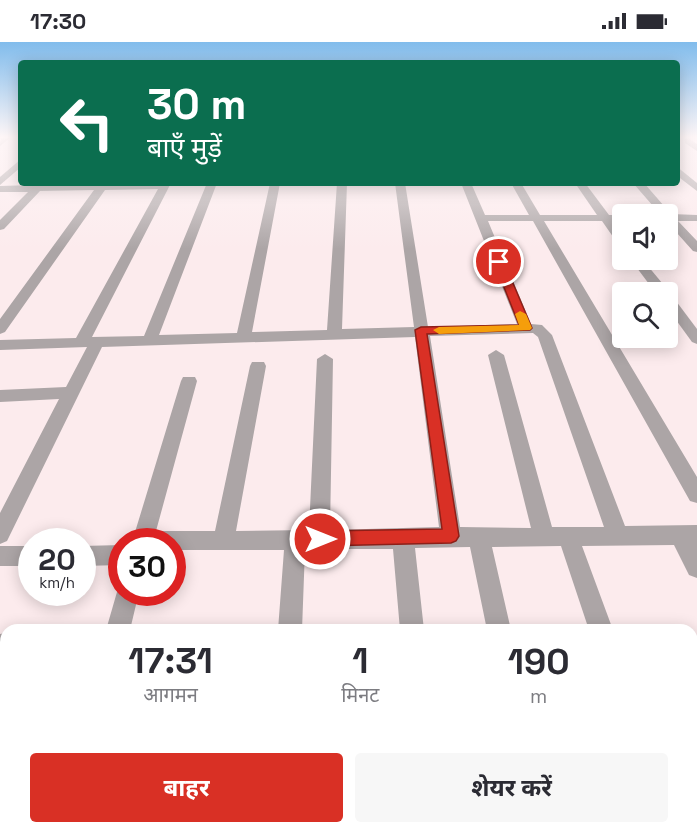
<!DOCTYPE html>
<html lang="hi">
<meta charset="utf-8">
<style>
body{margin:0;font-family:"Space Grotesk","Noto Sans Devanagari",sans-serif;background:#f7f7f7;color:#2b2b33;height:100vh;display:flex;flex-direction:column;font-size:22px;white-space:nowrap}
*{box-sizing:border-box;margin:0}
p{font-size:20px;color:#7c7c81}
.icon{flex:none;width:33px;height:33px;fill:none;stroke:currentColor;stroke-width:2;stroke-linecap:round;stroke-linejoin:round}
.map{position:relative;flex:1;overflow:hidden}
.side{position:absolute;left:0px;top:582px;width:698px;height:210px;display:flex;flex-direction:column;background:#fff;border-radius:18px 18px 0 0;box-shadow:0 3px 15px #0003}
.side>*{flex:none}
.guide{position:absolute;left:18px;top:18px;width:662px;height:126px;border-radius:6px;box-shadow:0 3px 15px #0003;background:#0b6e4f;color:#fff;overflow:hidden}
.buttons{position:absolute;left:612px;top:162px;display:grid;gap:12px}
.buttons a{display:grid;place-items:center;width:66px;height:66px;border-radius:6px;background:#fff;box-shadow:0 3px 15px #0003;font-size:30px}
.speed{position:absolute;left:18px;top:486px;display:flex;gap:12px;font-size:30px;font-weight:700;text-align:center}
.speed>*{display:grid;place-content:center;width:78px;height:78px;border-radius:50%;background:#fff;box-shadow:0 3px 15px #0003;line-height:1}
.speed small{font-size:15px;font-weight:400}
.speed .limit{border:9px solid #d22;background:#fff;color:#111}
.pin{position:absolute;display:grid;place-items:center;width:51px;height:51px;color:#fff;margin:-26px;border:3px solid #fff;border-radius:50%;box-shadow:0 2px 6px #0007}
.me{position:absolute;width:66px;margin:-33px;rotate:90deg;stroke-linejoin:round;filter:drop-shadow(0 0 4px #0008)}
.turn{display:flex;align-items:center;gap:21px;height:126px;padding:0 30px;font-size:27px}
.turn .icon{width:78px;height:78px;stroke-width:2.5}
.turn b{display:block;font-size:42px;line-height:51px}
.eta{display:flex;justify-content:space-evenly;align-items:center;height:102px;text-align:center}
.eta b{font-size:36px;font-weight:700;line-height:42px}
.primary-button{display:flex;gap:12px;margin-top:auto;padding:12px 30px}
.primary-button a{flex:1;height:69px;border-radius:6px;background:#d93025;color:#fff;font-size:24px;font-weight:700;line-height:69px;text-align:center}
.primary-button a+a{background:#f7f7f7;color:#2b2b33}
.status{display:flex;justify-content:space-between;align-items:center;height:42px;padding:0 30px;background:#fff;direction:ltr}
.status svg{height:16px;fill:currentColor}
.map>svg:first-child{display:block}
.lines{fill:none;stroke-linecap:round;stroke-linejoin:round}
.street{fill:#aca5a6;fill-rule:evenodd}
.route{fill:#d93025;stroke:#8d1f18;stroke-width:1.5}
.slow{fill:#f59e0b}
</style>
<div class="status"><b>17:30</b><svg viewBox="0 0 49 12"><path d="M0 12V9h3v3zM5 12V6h3v6zM10 12V3h3v9zM15 12V0h3v12zM26 1h20v11H26zM47 4h2v5h-2z"/></svg></div>
<div class="map">
<svg width="697" height="792" viewBox="0 0 697 792">
<rect width="100%" height="100%" fill="#fcebed"/>
<g class="lines">
<g class="street">
<path d="M 10,96 L 0,104 L 1,96 Z"/>
<path d="M 688,96 L 697,102 L 697,109 L 685,101 L 685,97 Z"/>
<path d="M 21,117 L 21,125 L 0,143 L 0,135 Z"/>
<path d="M 676,124 L 697,141 L 697,149 L 676,133 Z"/>
<path d="M 36,141 L 45,143 L 171,141 L 92,295 L 144,294 L 207,141 L 217,141 L 159,293 L 237,291 L 270,141 L 280,141 L 252,290 L 327,288 L 337,141 L 347,141 L 342,287 L 414,285 L 395,141 L 405,141 L 428,285 L 517,282 L 461,141 L 471,141 L 485,173 L 529,173 L 511,141 L 521,141 L 540,173 L 597,173 L 575,141 L 585,141 L 609,173 L 622,173 L 622,179 L 614,179 L 622,191 L 622,202 L 618,202 L 602,179 L 544,179 L 697,435 L 697,461 L 690,459 L 533,179 L 488,179 L 531,282 L 542,283 L 552,293 L 625,484 L 697,483 L 697,536 L 689,533 L 674,503 L 582,504 L 613,588 L 589,588 L 561,504 L 492,505 L 511,588 L 487,588 L 470,505 L 415,506 L 424,588 L 400,588 L 393,507 L 305,507 L 302,588 L 278,588 L 284,508 L 172,508 L 172,500 L 132,500 L 181,339 L 183,335 L 195,335 L 197,339 L 156,489 L 215,489 L 250,324 L 252,320 L 264,320 L 266,324 L 236,489 L 309,488 L 317,317 L 325,312 L 333,317 L 330,488 L 439,485 L 415,295 L 102,305 L 7,499 L 0,502 L 0,471 L 59,357 L 0,360 L 0,348 L 66,345 L 87,305 L 0,308 L 0,298 L 76,296 L 158,147 L 105,148 L 5,290 L 0,292 L 0,277 L 94,148 L 40,149 L 4,187 L 0,188 L 0,178 L 28,150 L 0,150 L 0,144 L 34,143 ZM 533,291 L 538,295 L 604,485 L 552,485 L 504,313 L 496,308 L 488,313 L 531,486 L 460,485 L 430,294 Z"/>
<path d="M 633,141 L 644,141 L 671,172 L 697,173 L 697,179 L 678,179 L 697,199 L 697,210 L 693,209 L 668,181 L 668,172 L 660,172 Z"/>
<path d="M 631,218 L 643,218 L 667,247 L 669,250 L 668,252 L 655,250 Z"/>
<path d="M 668,254 L 673,255 L 697,287 L 697,302 L 692,300 L 668,267 Z"/>
<path d="M 122,503 L 122,523 L 82,524 L 82,504 Z"/>
<rect x="0" y="504" width="32" height="20"/>
<path d="M 122,541 L 122,550 L 139,550 L 130,588 L 106,588 L 117,550 Z"/>
<path d="M 6,591 L 6,615 L 0,616 L 0,592 Z"/>
<path d="M 6,676 L 6,704 L 0,705 L 0,677 Z"/>
<path d="M 48,786 L 78,786 L 77,792 L 47,792 Z"/>
<rect x="263" y="786" width="30" height="6"/>
<rect x="417" y="786" width="30" height="6"/>
<path d="M 525,786 L 555,786 L 557,792 L 527,792 Z"/>
<path d="M 657,786 L 687,786 L 689,792 L 659,792 Z"/>
</g>
</g>
<linearGradient id="sky" x2="0" y2="1"><stop stop-color="#81bcec"/><stop offset="0.46" stop-color="#fef6f7"/><stop offset="1" stop-color="#fef6f7" stop-opacity="0"/></linearGradient>
<rect width="697" height="207" fill="url(#sky)"/>
<path class="route" d="M 499,217 L 504,220 L 532,286 L 530,288 L 427,292 L 459,494 L 456,499 L 451,501 L 320,504 L 314,502 L 311,497 L 314,491 L 320,489 L 442,487 L 415,288 L 421,285 L 519,283 L 494,220 Z"/>
<path class="slow" d="M 520,269 L 526,272 L 532,286 L 530,288 L 439,292 L 433,288 L 439,285 L 519,283 L 515,272 Z"/>
</svg>
<div class="buttons">
<a><svg class="icon" aria-label="sound" viewBox="0 0 24 24"><path d="M4 9h4l5-4v14l-5-4H4zM17 9q2 3 0 6"/></svg></a>
<a><svg class="icon" aria-label="search" viewBox="0 0 24 24"><circle cx="10" cy="10" r="6"/><path d="M15 15l6 6"/></svg></a>
</div>
<div class="speed"><div>20<small>km/h</small></div><div class="limit">30</div></div>
<div class="pin" style="left:499px;top:220px;background:#d93025"><svg class="icon" aria-label="arrive" viewBox="0 0 24 24"><path d="M6 21V4h12l-3 4 3 4H6"/></svg></div>
<svg class="me" style="left:320px;top:497px" viewBox="-20 -20 40 40"><circle r="17" fill="#d93025" stroke="#fff" stroke-width="3"/><path d="M0-11L8 9 0 5-8 9z" fill="#fff"/></svg>
<div class="guide">
<div class="turn"><svg class="icon" aria-label="left" viewBox="0 0 24 24"><path d="M17 20v-9H6M10 6l-5 5 5 5"/></svg><div><b>30 m</b>बाएँ मुड़ें</div></div>
</div>
<section class="side">
<div class="eta">
<div><b>17:31</b><p>आगमन</p></div>
<div><b>1</b><p>मिनट</p></div>
<div><b>190</b><p>m</p></div>
</div>
<div class="primary-button"><a>बाहर</a><a>शेयर करें</a></div>
</section>
</div>
